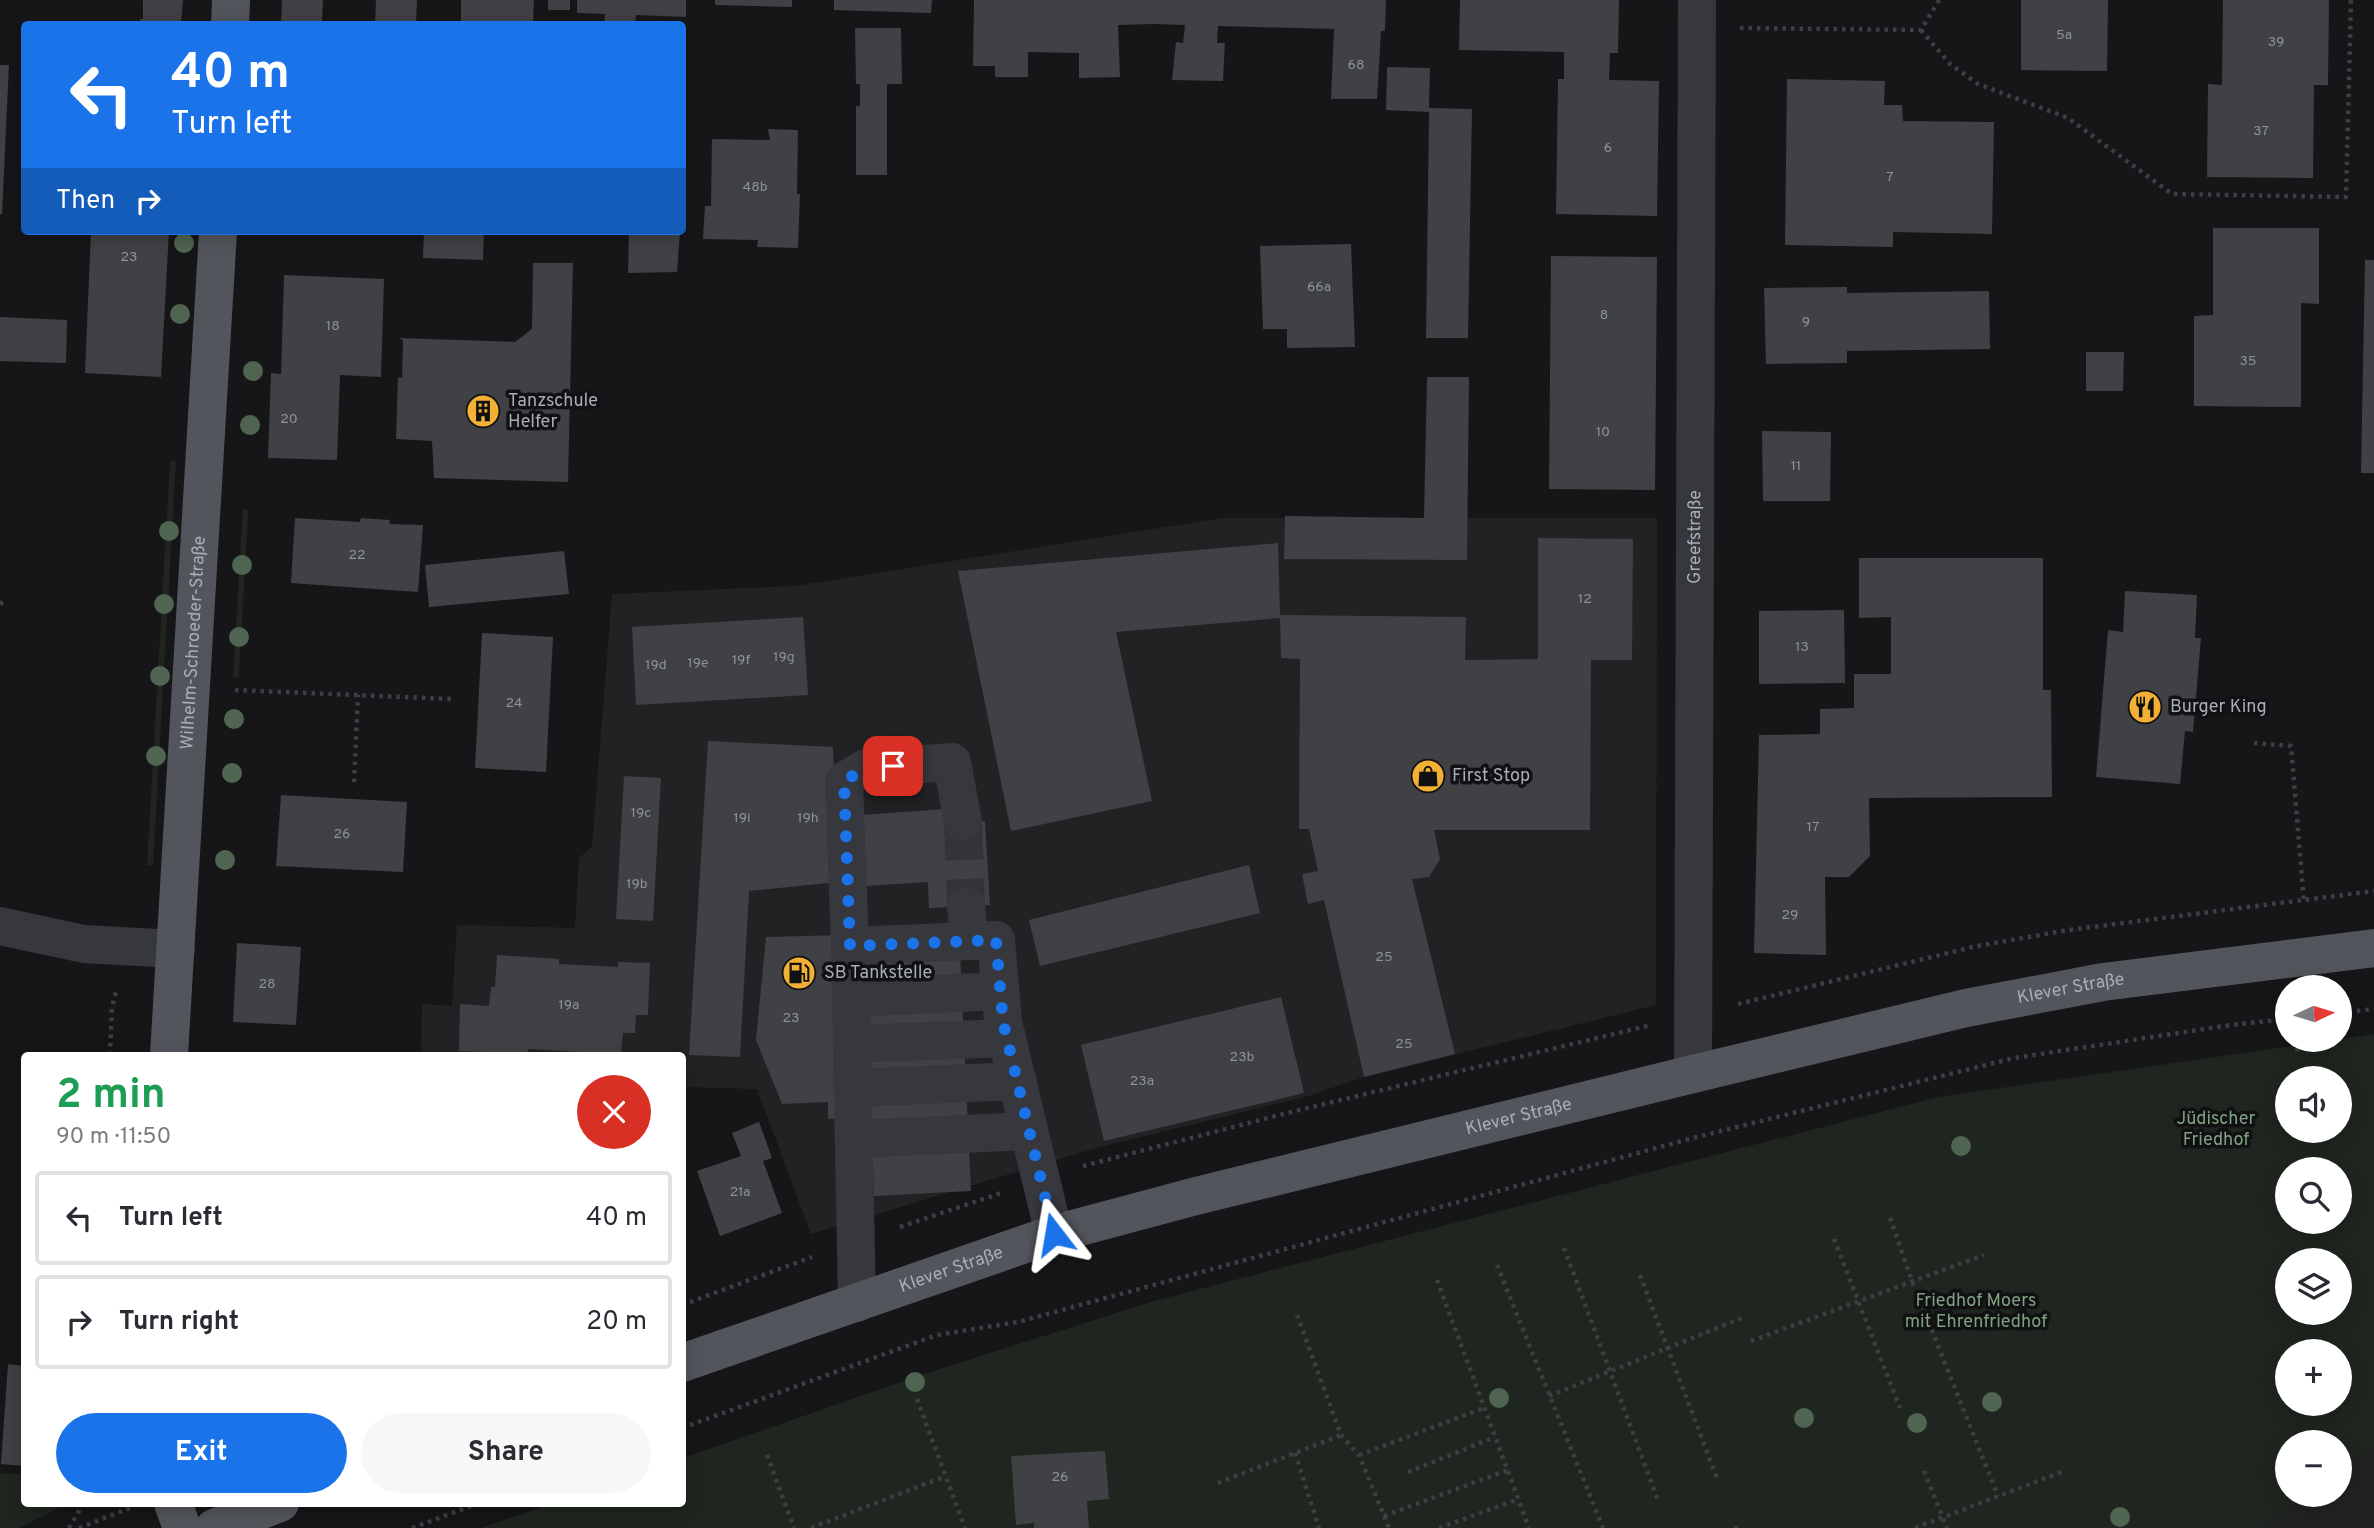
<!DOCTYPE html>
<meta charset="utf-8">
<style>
body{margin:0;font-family:Overpass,sans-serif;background:#f7f7f7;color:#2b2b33;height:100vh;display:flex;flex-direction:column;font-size:26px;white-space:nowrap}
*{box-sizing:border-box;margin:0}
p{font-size:23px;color:#7c7c81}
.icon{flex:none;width:38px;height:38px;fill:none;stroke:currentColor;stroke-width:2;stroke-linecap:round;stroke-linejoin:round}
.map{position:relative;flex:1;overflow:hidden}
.drawer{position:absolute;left:21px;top:1052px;width:665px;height:455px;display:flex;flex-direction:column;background:#fff;border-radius:7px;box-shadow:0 4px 18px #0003}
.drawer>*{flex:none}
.banner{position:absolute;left:21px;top:21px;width:665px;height:214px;border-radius:7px;box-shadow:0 4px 18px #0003;background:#1a73e8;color:#fff;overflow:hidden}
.needle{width:46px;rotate:86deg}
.buttons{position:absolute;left:2275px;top:975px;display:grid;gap:14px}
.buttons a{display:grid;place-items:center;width:77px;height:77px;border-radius:50%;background:#fff;box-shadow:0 4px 18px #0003;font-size:35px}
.pin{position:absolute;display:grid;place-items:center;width:60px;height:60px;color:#fff;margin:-30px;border-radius:14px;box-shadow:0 4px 10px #0006}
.me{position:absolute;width:77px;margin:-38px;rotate:346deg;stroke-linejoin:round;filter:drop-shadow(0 0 5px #0008)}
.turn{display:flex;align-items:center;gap:24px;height:147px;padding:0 35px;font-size:32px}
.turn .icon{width:91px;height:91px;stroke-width:2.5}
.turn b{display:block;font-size:49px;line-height:60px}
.then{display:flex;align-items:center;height:66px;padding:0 35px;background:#0003;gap:14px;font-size:26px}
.round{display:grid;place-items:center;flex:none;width:74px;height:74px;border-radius:37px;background:#f7f7f7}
.summary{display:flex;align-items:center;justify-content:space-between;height:119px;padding:0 35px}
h1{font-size:42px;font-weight:700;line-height:52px;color:#1e9e55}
.action{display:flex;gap:14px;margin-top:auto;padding:14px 35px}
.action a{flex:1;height:80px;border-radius:42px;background:#1a73e8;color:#fff;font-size:28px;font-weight:700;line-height:80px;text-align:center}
.action a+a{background:#f7f7f7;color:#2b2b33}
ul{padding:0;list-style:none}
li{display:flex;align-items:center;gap:21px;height:94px;margin:0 14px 10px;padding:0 21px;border:4px solid #e1e1e2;border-radius:7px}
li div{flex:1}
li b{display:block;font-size:26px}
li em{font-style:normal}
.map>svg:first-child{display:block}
.built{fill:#222225}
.green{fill:#1e261f;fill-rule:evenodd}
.building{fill:#404145}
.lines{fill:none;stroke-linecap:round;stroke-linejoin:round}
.minor-tunnel{stroke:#333438;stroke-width:38;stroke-dasharray:38 19;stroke-linecap:butt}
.path{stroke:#3d3f44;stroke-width:4.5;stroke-dasharray:3.5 5;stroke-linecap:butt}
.minor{stroke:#37383d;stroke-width:38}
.major{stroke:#53555c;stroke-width:38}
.tree{fill:#506452}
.route{stroke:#1a73e8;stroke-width:12;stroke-dasharray:0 21.6}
.labels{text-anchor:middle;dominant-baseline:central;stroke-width:7;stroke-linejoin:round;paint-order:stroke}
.number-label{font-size:14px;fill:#8e929b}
.poi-label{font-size:18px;fill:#a8adb8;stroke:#111113;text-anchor:start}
.street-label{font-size:18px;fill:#a8adb8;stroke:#111113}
.park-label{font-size:18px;fill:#7fa381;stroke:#111113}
</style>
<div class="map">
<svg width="2374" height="1528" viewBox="0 0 2374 1528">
<rect width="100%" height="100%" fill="#161618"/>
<g class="built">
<path d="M 1222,518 L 1657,518 L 1656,1005 L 1364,1077 L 1305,1097 L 1096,1148 L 811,1234 L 757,1089 L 683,1087 L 682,1055 L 421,1055 L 422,1004 L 452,1006 L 457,925 L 575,928 L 579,858 L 592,846 L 612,594 L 795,586 Z"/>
<path d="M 2374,1446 L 2374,1528 L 2258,1528 L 2280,1516 L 2309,1495 L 2340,1494 L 2340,1472 Z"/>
</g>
<g class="green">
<path d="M 170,461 L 176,461 L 153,865 L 147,865 Z"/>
<path d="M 243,509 L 248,510 L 239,677 L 233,677 Z"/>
<path d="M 2374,1034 L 2374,1446 L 2340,1472 L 2340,1442 L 2287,1442 L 2287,1494 L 2309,1495 L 2280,1516 L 2258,1528 L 481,1528 L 553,1503 L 682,1503 L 683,1458 L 921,1375 L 1154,1301 L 1938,1097 ZM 2287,1078 L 2340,1078 L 2340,1130 L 2287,1130 ZM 2287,1169 L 2340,1169 L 2340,1222 L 2287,1222 ZM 2287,1260 L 2340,1260 L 2340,1312 L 2287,1312 ZM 2287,1351 L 2340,1351 L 2340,1404 L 2287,1404 Z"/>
<path d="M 0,1473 L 24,1474 L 24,1503 L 60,1503 L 57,1509 L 19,1528 L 0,1528 Z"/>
</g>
<g class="building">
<path d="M 143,0 L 183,0 L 181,24 L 140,24 L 140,19 L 143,19 Z"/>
<path d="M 282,0 L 323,0 L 322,22 L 316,21 L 316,24 L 281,24 Z"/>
<path d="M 376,0 L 417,0 L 416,24 L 375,24 Z"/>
<path d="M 461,0 L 534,0 L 533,24 L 461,24 Z"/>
<rect x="548" y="0" width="22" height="10"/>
<path d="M 577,0 L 686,0 L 686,17 L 636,15 L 635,24 L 604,24 L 605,14 L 577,13 Z"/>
<path d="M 715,0 L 792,0 L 792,7 L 715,5 Z"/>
<path d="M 834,0 L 932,0 L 931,13 L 834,10 Z"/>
<path d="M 974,0 L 1386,0 L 1385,31 L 1381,31 L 1377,99 L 1331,99 L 1334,29 L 1218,26 L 1217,43 L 1225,43 L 1223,81 L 1172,80 L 1176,42 L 1183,43 L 1185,25 L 1153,24 L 1118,25 L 1120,77 L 1079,78 L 1079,53 L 1028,52 L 1028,77 L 995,77 L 995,66 L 973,66 Z"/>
<path d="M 1460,0 L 1619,0 L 1618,53 L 1610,53 L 1609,80 L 1659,81 L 1657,216 L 1556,214 L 1558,79 L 1564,79 L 1564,52 L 1459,50 Z"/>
<path d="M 2021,0 L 2108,0 L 2107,71 L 2021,70 Z"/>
<path d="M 2223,0 L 2329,0 L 2328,85 L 2314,85 L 2313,178 L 2207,177 L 2208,84 L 2222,85 Z"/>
<path d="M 855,28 L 901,28 L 902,84 L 887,84 L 887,175 L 856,175 L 856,106 L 860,106 L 860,84 L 856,84 Z"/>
<path d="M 0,65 L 9,65 L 2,214 L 0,214 Z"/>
<path d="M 1387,67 L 1430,68 L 1429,108 L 1472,109 L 1468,338 L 1426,338 L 1429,112 L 1386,110 Z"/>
<path d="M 1787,79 L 1885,81 L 1884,105 L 1902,105 L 1903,121 L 1994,122 L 1992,234 L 1893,232 L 1893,247 L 1785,245 Z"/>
<path d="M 768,129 L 798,130 L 797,194 L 800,194 L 798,248 L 757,247 L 758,240 L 703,239 L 705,206 L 711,206 L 712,139 L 770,140 Z"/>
<path d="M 2213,228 L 2319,228 L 2319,304 L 2301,303 L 2301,407 L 2194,406 L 2194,316 L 2213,315 Z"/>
<path d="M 91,231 L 169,231 L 161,377 L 85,373 Z"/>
<path d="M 324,231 L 360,231 L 359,235 L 324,233 Z"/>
<path d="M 424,231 L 484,231 L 483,260 L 423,258 Z"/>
<path d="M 629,231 L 680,231 L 677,272 L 628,273 Z"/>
<path d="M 1351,244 L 1355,347 L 1287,348 L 1287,329 L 1263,329 L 1260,246 Z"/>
<path d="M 1551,256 L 1657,257 L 1655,490 L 1549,489 Z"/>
<path d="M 2365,260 L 2374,260 L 2374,473 L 2361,473 Z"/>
<path d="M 533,263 L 573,263 L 568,482 L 434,478 L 432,441 L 396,439 L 398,377 L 402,378 L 403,340 L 398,338 L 515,342 L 532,329 Z"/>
<path d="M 284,275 L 384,279 L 381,377 L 340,375 L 337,460 L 268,458 L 271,373 L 281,374 Z"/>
<path d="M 1847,287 L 1847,293 L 1989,291 L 1990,349 L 1847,351 L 1847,363 L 1766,364 L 1764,288 Z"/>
<path d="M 0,317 L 67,320 L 66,363 L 0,361 Z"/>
<path d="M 2086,352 L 2124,352 L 2123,391 L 2086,391 Z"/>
<path d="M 1427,377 L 1469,377 L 1467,560 L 1284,559 L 1285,516 L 1424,518 Z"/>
<path d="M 1762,431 L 1831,432 L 1830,501 L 1763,501 Z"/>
<path d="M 295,518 L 360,522 L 361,518 L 390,520 L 389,524 L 423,525 L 418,592 L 291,583 Z"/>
<path d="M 1538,538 L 1633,539 L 1632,660 L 1591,660 L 1590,830 L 1434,830 L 1440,859 L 1429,877 L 1412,879 L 1455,1054 L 1364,1077 L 1324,900 L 1308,904 L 1302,874 L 1318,871 L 1309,829 L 1299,829 L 1300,659 L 1281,658 L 1280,618 L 1116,632 L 1152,801 L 1011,831 L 958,571 L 1278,543 L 1280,615 L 1466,617 L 1465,660 L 1538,659 Z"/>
<path d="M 564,551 L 569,594 L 429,607 L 425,565 Z"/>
<path d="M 1859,558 L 2043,558 L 2043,690 L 2051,690 L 2052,797 L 1869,798 L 1870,856 L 1849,877 L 1825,877 L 1826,955 L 1754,953 L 1759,735 L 1820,734 L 1820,709 L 1854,708 L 1854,674 L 1891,674 L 1891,617 L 1859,618 Z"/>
<path d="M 2125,591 L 2197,595 L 2195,638 L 2201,638 L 2193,732 L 2185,731 L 2180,784 L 2096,777 L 2108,630 L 2123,632 Z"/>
<path d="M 1844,610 L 1845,683 L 1759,684 L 1759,611 Z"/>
<path d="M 803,617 L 808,695 L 636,705 L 632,627 Z"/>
<path d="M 482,633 L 553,637 L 546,772 L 475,768 Z"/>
<path d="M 708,741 L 833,747 L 838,882 L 749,891 L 740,1057 L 689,1055 Z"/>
<path d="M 624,776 L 661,778 L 653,921 L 616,919 Z"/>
<path d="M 281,795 L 407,802 L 403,872 L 276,866 Z"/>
<path d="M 944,809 L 945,823 L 985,821 L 990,905 L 929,908 L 928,882 L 866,886 L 862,815 Z"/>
<path d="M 1249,865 L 1260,913 L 1040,966 L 1029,920 Z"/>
<path d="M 959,932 L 971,1191 L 874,1196 L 871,1117 L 828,1119 L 828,1102 L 782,1104 L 756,1040 L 766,937 Z"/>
<path d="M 237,943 L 301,947 L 296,1025 L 233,1022 Z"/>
<path d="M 497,955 L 559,959 L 559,964 L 618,967 L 618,962 L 650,963 L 648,1015 L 636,1015 L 635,1033 L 623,1033 L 621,1055 L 579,1055 L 579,1052 L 528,1049 L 527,1054 L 459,1051 L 460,1004 L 489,1006 L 491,987 L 495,987 Z"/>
<path d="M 1281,997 L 1304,1093 L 1104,1141 L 1081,1045 Z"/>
<path d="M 759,1122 L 772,1158 L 763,1161 L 782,1213 L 720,1236 L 697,1171 L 741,1156 L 732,1133 Z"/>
<path d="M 8,1364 L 24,1366 L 24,1466 L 1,1464 Z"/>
<path d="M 1105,1451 L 1109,1499 L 1087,1501 L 1089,1528 L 1034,1528 L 1034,1523 L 1016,1525 L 1011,1456 Z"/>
</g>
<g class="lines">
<path class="minor-tunnel" d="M 963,822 L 966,906"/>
<g class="path">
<path d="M 1740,28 L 1921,30 L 1939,0"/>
<path d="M 1921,30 L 1950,64 L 1978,84 L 2068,118 L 2172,194 L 2346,197 L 2351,0"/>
<path d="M 0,604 L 4,601"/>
<path d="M 235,690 L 451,699"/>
<path d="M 2254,743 L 2291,746 L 2304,902"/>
<path d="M 354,782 L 358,695"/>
<path d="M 1738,1004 L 1977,946 L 2069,930 L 2374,891"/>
<path d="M 2340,1013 L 2374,1009"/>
<path d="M 2295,1040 L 2299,1057"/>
<path d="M 110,1055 L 112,1007 L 117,988"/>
<path d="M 1083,1166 L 1291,1112 L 1651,1025"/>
<path d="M 1890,1218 L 1912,1281 L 1998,1496"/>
<path d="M 900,1227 L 1001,1193"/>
<path d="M 1834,1239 L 1900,1408"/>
<path d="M 1564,1248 L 1659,1503"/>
<path d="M 1497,1265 L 1603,1528"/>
<path d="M 1640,1275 L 1718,1481"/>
<path d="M 1437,1280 L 1529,1528"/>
<path d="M 682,1305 L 812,1257"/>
<path d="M 1297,1315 L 1341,1435 L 1359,1455 L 1389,1528"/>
<path d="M 1751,1341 L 1984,1255"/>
<path d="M 1549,1396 L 1742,1318"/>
<path d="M 917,1399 L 965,1528"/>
<path d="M 682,1428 L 937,1335 L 1018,1322 L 1693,1138 L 2014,1058 L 2231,1025 L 2287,1019"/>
<path d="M 1295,1453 L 1319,1528"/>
<path d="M 767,1455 L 794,1528"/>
<path d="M 1359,1455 L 1484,1408"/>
<path d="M 1924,1471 L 1947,1528"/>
<path d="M 1408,1472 L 1495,1437"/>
<path d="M 1218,1483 L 1341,1435"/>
<path d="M 1384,1516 L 1508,1470"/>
<path d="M 1736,1526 L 1736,1528"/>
<path d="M 69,1528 L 84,1503"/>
<path d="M 79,1528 L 130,1508"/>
<path d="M 412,1528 L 479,1503"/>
<path d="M 811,1528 L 946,1476"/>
<path d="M 1439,1528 L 1519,1499"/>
<path d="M 1915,1528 L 2064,1471"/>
</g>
<g class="minor">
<path d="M 966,906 L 969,941"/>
<path d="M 0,926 L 84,944 L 176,949"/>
<path d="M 850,946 L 844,781 L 866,768 L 952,762 L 963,822"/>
<path d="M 851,998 L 1000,991"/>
<path d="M 852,1044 L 1007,1038"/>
<path id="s1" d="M 1693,1074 L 1697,0"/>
<path d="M 853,1088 L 1018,1081"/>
<path d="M 854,1139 L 1029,1131"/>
<path d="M 857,1303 L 850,946 L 996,940 L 1003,1022 L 1054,1234"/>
</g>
<g class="major">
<path d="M 230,24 L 231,0"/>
<path id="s2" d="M 169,1055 L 218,231"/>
<path id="s3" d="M 682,1363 L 1054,1234 L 1196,1196 L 1693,1074 L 1966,1008 L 2103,982 L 2374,948"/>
<path d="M 173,1503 L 182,1528"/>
<path d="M 214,1528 L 280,1503"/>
</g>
</g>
<g class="tree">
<circle cx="184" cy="243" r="10"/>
<circle cx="180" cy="314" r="10"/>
<circle cx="253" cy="371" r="10"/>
<circle cx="250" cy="425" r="10"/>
<circle cx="169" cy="531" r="10"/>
<circle cx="242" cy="565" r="10"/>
<circle cx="164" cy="604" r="10"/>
<circle cx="239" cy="637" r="10"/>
<circle cx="160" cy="676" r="10"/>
<circle cx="234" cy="719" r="10"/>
<circle cx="156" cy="756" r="10"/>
<circle cx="232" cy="773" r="10"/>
<circle cx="225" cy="860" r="10"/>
<circle cx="1961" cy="1146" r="10"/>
<circle cx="915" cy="1382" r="10"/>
<circle cx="1499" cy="1398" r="10"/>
<circle cx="1992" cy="1402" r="10"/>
<circle cx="1804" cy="1418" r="10"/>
<circle cx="1917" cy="1423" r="10"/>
<circle cx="2120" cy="1517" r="10"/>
</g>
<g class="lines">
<path class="route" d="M 893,766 L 866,768 L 844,781 L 850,946 L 996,940 L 1003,1022 L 1054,1234"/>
</g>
<defs>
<symbol id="building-disc" viewBox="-11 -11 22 22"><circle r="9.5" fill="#f2b134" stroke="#111113"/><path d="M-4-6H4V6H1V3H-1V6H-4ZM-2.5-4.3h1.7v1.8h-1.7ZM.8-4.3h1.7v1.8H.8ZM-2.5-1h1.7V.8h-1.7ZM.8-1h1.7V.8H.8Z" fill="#111"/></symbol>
<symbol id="restaurant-disc" viewBox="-11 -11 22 22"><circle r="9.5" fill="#f2b134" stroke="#111113"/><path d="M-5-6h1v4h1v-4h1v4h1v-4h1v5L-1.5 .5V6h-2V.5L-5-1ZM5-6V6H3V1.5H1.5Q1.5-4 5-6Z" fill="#111"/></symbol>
<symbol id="shop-disc" viewBox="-11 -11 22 22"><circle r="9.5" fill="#f2b134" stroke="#111113"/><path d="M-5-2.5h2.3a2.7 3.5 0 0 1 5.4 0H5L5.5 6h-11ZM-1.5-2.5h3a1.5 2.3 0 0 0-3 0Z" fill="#111"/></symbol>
<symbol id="fuel-disc" viewBox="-11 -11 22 22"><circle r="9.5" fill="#f2b134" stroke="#111113"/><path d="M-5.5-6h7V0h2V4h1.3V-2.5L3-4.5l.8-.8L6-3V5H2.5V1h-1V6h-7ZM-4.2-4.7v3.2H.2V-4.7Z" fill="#111"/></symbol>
</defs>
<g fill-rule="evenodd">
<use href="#building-disc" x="464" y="392" width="38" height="38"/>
<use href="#restaurant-disc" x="2126" y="688" width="38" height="38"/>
<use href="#shop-disc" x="1409" y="757" width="38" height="38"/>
<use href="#fuel-disc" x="780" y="954" width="38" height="38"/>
</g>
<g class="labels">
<g class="number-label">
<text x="2064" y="35">5a</text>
<text x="2276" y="42">39</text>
<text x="1356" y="65">68</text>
<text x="2261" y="131">37</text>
<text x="1608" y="148">6</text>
<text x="1890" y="177">7</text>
<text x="755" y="187">48b</text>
<text x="129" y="257">23</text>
<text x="1319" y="287">66a</text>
<text x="1604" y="315">8</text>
<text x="1806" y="322">9</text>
<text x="333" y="326">18</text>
<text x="2248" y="361">35</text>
<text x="289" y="419">20</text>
<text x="1603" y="432">10</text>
<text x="1796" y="466">11</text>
<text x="357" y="555">22</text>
<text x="1585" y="599">12</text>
<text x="1802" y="647">13</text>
<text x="784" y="657">19g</text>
<text x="741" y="660">19f</text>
<text x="698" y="663">19e</text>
<text x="656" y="665">19d</text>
<text x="514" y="703">24</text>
<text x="641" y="813">19c</text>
<text x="742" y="818">19i</text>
<text x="808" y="818">19h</text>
<text x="1813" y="827">17</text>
<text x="342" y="834">26</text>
<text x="637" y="884">19b</text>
<text x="1790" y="915">29</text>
<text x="1384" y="957">25</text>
<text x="267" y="984">28</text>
<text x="569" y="1005">19a</text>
<text x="791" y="1018">23</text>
<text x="1404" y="1044">25</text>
<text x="1242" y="1057">23b</text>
<text x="1142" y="1081">23a</text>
<text x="740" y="1192">21a</text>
<text x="1060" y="1477">26</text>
</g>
<g class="poi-label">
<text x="508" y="401">Tanzschule<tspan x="508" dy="21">Helfer</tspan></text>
<text x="2170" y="707">Burger King</text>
<text x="1452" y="776">First Stop</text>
<text x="824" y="973">SB Tankstelle</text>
</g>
<g class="street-label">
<text stroke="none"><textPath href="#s1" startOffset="537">Greefstraße</textPath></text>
<text stroke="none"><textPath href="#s2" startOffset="413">Wilhelm-Schroeder-Straße</textPath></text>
<text stroke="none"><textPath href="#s3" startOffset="1440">Klever Straße</textPath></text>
<text stroke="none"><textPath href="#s3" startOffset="873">Klever Straße</textPath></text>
<text stroke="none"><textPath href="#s3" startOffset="285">Klever Straße</textPath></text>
</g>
<g class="park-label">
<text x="2216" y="1119">Jüdischer<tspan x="2216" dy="21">Friedhof</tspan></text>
<text x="1976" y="1301">Friedhof Moers<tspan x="1976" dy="21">mit Ehrenfriedhof</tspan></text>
</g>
</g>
</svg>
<div class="buttons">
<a><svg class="needle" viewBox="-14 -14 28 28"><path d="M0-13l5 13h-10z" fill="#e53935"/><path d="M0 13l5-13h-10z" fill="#7c7c81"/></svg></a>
<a><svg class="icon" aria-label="sound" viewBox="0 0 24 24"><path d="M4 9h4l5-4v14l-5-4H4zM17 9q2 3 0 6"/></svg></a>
<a><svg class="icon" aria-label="search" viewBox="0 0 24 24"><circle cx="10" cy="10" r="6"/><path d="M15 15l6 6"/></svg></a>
<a><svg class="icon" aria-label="layers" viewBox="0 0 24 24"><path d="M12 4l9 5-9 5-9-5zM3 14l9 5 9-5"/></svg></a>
<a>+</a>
<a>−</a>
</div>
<div class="pin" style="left:893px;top:766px;background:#d93025"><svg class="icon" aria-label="arrive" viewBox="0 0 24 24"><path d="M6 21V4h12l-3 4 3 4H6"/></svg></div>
<svg class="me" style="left:1054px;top:1234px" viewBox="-20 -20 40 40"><path d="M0-17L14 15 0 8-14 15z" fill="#1a73e8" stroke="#fff" stroke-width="4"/></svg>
<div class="banner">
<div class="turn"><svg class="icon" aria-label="left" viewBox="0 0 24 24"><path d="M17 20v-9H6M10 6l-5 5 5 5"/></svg><div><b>40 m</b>Turn left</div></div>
<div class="then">Then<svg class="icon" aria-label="right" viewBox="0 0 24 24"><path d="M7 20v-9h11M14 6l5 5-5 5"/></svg></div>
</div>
<section class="drawer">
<div class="summary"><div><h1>2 min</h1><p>90 m · 11:50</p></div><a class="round" style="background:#d93025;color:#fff"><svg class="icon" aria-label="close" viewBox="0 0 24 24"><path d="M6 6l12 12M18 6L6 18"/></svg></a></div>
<ul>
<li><svg class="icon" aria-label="left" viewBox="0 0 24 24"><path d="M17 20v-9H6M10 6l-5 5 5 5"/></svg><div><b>Turn left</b></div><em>40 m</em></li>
<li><svg class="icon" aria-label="right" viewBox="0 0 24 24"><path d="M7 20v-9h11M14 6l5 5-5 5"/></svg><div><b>Turn right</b></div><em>20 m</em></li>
</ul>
<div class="action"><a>Exit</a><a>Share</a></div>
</section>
</div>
